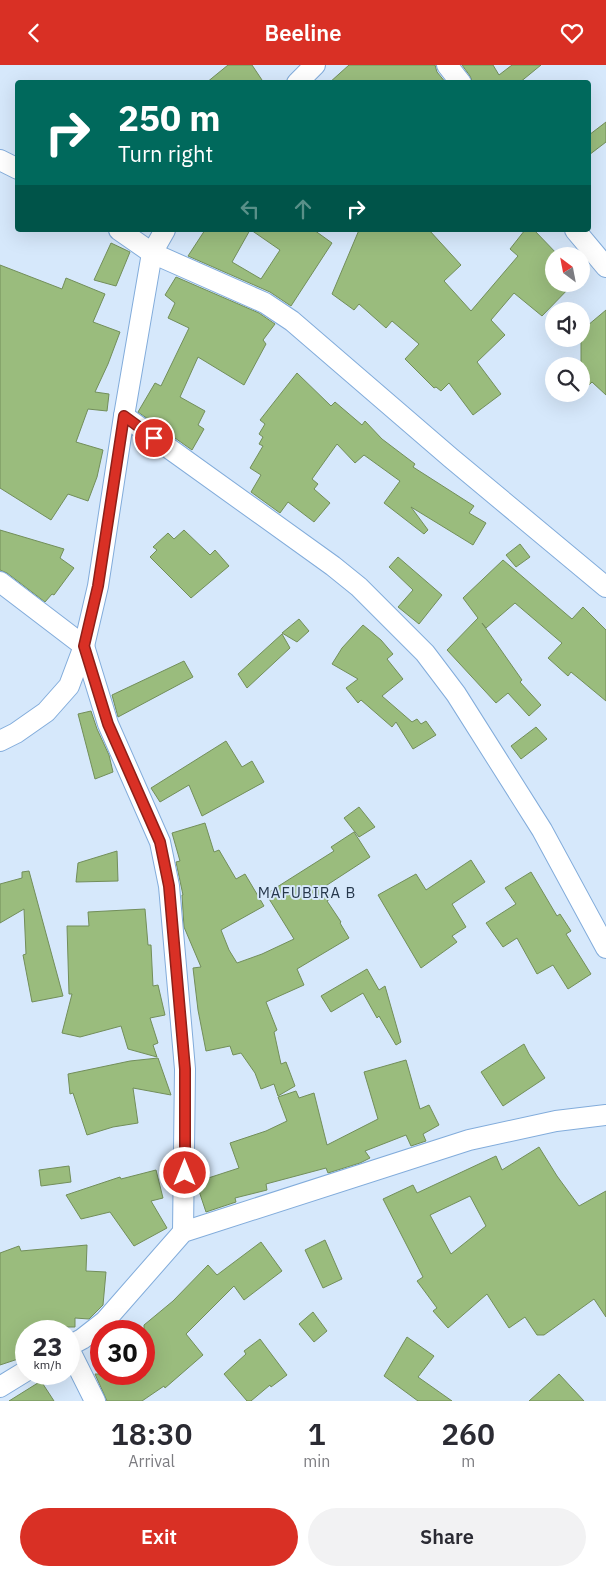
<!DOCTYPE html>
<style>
body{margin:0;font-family:"IBM Plex Sans",sans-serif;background:#f2f2f3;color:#2b2b33;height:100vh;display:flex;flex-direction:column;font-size:19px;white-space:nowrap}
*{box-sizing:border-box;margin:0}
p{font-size:16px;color:#7c7c81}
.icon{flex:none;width:28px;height:28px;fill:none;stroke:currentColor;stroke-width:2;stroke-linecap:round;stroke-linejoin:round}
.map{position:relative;height:1336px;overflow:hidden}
.details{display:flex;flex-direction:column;background:#fff;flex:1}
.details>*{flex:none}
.banner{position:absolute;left:15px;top:15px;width:576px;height:152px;border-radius:5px;box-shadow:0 5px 20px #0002;background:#00695c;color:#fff;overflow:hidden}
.needle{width:32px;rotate:328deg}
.tools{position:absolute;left:545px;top:182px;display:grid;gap:10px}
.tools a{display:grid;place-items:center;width:45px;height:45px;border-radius:50%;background:#fff;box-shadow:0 5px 20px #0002;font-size:25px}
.speed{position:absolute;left:15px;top:1255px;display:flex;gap:10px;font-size:25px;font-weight:700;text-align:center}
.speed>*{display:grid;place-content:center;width:65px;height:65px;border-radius:50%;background:#fff;box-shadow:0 5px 20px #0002;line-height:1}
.speed small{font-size:12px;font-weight:400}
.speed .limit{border:8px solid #d22;background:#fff;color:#111}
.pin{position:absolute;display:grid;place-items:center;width:42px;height:42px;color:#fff;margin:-21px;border:2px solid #fff;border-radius:50%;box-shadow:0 1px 5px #0007}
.me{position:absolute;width:55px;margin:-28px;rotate:0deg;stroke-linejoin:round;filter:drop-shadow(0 0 4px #0008)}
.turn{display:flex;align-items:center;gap:18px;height:105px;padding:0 20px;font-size:22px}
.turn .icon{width:65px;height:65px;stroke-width:2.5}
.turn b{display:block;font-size:35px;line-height:42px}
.lanes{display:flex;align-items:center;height:48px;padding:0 20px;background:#0003;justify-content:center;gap:25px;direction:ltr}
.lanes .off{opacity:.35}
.eta{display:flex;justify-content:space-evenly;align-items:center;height:85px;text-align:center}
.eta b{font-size:30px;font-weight:600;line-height:35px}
.action{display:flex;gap:10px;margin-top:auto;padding:10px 20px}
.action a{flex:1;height:58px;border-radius:30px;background:#d93025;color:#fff;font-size:20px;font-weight:600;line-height:58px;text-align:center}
.action a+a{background:#f2f2f3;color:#2b2b33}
header{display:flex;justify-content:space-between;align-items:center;height:65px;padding:0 20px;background:#d93025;color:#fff;font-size:22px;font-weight:600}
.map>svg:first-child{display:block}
.building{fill:#9abc7d;stroke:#728e5a;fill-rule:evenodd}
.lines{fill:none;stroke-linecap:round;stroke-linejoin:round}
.minor-casing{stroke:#82acdb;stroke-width:22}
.minor{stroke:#fff;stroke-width:20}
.route-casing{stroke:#8d1f18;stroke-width:12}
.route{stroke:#d93025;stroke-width:9}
.labels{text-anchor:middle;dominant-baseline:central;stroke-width:4;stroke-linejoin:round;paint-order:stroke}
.quarter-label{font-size:15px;letter-spacing:1px;fill:#27384c;stroke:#d6e8fb}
</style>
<header><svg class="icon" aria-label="back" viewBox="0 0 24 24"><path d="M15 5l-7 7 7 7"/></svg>Beeline<svg class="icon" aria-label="heart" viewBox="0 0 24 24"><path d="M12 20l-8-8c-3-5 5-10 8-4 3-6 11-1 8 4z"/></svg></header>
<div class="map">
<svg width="606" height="1336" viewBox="0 0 606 1336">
<rect width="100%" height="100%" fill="#d6e8fb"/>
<g class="building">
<path d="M 228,0 L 252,0 L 264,18 L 206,18 Z"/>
<path d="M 349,0 L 435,0 L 437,7 L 446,18 L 329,18 Z"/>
<path d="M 462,0 L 493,0 L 499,10 L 512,0 L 541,0 L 519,18 L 473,18 L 470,11 Z"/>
<path d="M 606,57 L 606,77 L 589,90 L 589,70 Z"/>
<path d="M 205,165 L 250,165 L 232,197 L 261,214 L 280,185 L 251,165 L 314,165 L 332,178 L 291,241 L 270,227 L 188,191 Z"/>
<path d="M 359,165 L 429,165 L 461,200 L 444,216 L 471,246 L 518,191 L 510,184 L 525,165 L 534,165 L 559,191 L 554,191 L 554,219 L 573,219 L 542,251 L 514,228 L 491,255 L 505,270 L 477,297 L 501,329 L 473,350 L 449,318 L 441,326 L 436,322 L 434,323 L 405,294 L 419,279 L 392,256 L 386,263 L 359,239 L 354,245 L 332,229 Z"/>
<path d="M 111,178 L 130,187 L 116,221 L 94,215 Z"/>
<path d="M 0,200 L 62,224 L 66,213 L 105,229 L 93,257 L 120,267 L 108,299 L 95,327 L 109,329 L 107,346 L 88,344 L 76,377 L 103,385 L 97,412 L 88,436 L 68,429 L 51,455 L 0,423 Z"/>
<path d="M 176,212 L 259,248 L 275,259 L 263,275 L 266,279 L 244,320 L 198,292 L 180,332 L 205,346 L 198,360 L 204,364 L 192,385 L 138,347 L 155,318 L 161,321 L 189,263 L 168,253 L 175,238 L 165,230 Z"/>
<path d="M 606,245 L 606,330 L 592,317 L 581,328 L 581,266 Z"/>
<path d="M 297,308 L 331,341 L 335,337 L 362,360 L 365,356 L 382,374 L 415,399 L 413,402 L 474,441 L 469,448 L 486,458 L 473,480 L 411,442 L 428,465 L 424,469 L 384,438 L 400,416 L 364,390 L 355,398 L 337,379 L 312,414 L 318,419 L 314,424 L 330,438 L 314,457 L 288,437 L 280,448 L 251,427 L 261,410 L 250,403 L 263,381 L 259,379 L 263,372 L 259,369 L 265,359 L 260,355 Z"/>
<path d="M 0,465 L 64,484 L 60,493 L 74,503 L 54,530 L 52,529 L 45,537 L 7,508 L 0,505 Z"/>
<path d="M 184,465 L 210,490 L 215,485 L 229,501 L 191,533 L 150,492 L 157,485 L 153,482 L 168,468 L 174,474 Z"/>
<path d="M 520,479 L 530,492 L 516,502 L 506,490 Z"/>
<path d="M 398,492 L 442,530 L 419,559 L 398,542 L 413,525 L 389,502 Z"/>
<path d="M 503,495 L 572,554 L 583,542 L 606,565 L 606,636 L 571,607 L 568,611 L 548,593 L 562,578 L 515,538 L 486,563 L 482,558 L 522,615 L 520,617 L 541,640 L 529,651 L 508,628 L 496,638 L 447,585 L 478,553 L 463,533 Z"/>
<path d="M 299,554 L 309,566 L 297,577 L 282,568 Z"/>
<path d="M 363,560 L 381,575 L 393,589 L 387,594 L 403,614 L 382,631 L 412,657 L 417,654 L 421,659 L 426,656 L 436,670 L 413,684 L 396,657 L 392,662 L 361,635 L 358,638 L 346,623 L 358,614 L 332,599 L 342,583 Z"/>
<path d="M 282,569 L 290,583 L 247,623 L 238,609 Z"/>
<path d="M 184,596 L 193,612 L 118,652 L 112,630 Z"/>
<path d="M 91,646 L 97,664 L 109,690 L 113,707 L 95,714 L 78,649 Z"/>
<path d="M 536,662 L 547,674 L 521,694 L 511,681 Z"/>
<path d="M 226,676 L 242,702 L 252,696 L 264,717 L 202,751 L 189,720 L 160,737 L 151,723 Z"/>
<path d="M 359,742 L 375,762 L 359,772 L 344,753 Z"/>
<path d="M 205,758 L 214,787 L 219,785 L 236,814 L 245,809 L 264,841 L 221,865 L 229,885 L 237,898 L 262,889 L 294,874 L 266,829 L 334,786 L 331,782 L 354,767 L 370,792 L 324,822 L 331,833 L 327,836 L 341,857 L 340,858 L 349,873 L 297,904 L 304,920 L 266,937 L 277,965 L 274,967 L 281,999 L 286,997 L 295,1021 L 278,1031 L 274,1019 L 261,1024 L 255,1008 L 241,988 L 233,990 L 230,981 L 206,986 L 198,945 L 193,903 L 201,902 L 184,862 L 182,830 L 183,830 L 176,797 L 180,796 L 172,768 Z"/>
<path d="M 117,786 L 118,816 L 76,817 L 78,798 Z"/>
<path d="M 471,795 L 485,817 L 452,839 L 466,862 L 452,871 L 457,877 L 421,903 L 378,830 L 416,809 L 426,825 Z"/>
<path d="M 29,806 L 63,931 L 32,937 L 23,890 L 26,889 L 24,844 L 0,858 L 0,819 L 22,813 L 22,807 Z"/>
<path d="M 531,807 L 557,851 L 560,849 L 571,866 L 566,869 L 591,909 L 568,924 L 553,900 L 537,909 L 517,873 L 503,882 L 486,858 L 516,839 L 505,823 Z"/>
<path d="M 145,844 L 148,880 L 151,880 L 153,921 L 158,920 L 165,950 L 150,953 L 158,978 L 153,980 L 157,992 L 128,984 L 121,961 L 80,972 L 62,968 L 72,929 L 69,929 L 67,861 L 89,861 L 88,847 Z"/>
<path d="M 367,904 L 379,925 L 385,921 L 401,977 L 396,980 L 379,951 L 377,953 L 363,928 L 331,947 L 321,931 Z"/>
<path d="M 524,979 L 529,989 L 545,1013 L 503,1041 L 481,1007 Z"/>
<path d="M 158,993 L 171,1030 L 133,1023 L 138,1058 L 113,1062 L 87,1070 L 73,1028 L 70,1029 L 68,1009 L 130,996 Z"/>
<path d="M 406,995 L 420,1044 L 429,1040 L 439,1060 L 423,1069 L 426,1076 L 411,1081 L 406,1070 L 365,1086 L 370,1093 L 360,1098 L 328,1108 L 326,1103 L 266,1119 L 267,1125 L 235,1133 L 236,1137 L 206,1147 L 196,1117 L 239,1103 L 230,1078 L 266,1066 L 287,1056 L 278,1032 L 296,1026 L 299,1033 L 314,1028 L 327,1080 L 378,1054 L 364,1007 Z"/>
<path d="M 539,1082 L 557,1111 L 579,1141 L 606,1126 L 606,1252 L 594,1234 L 544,1270 L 537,1270 L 525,1252 L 509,1263 L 487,1229 L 448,1263 L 433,1246 L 437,1243 L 417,1216 L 423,1212 L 383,1134 L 413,1120 L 417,1128 L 496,1091 L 502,1105 ZM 470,1131 L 486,1161 L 451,1189 L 430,1150 Z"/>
<path d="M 69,1101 L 71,1117 L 41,1121 L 39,1105 Z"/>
<path d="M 156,1105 L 163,1133 L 151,1136 L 167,1163 L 134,1181 L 110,1147 L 81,1154 L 66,1130 L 120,1112 L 121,1114 Z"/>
<path d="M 325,1175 L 342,1214 L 323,1223 L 305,1185 Z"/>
<path d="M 261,1177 L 282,1206 L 244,1235 L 234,1221 L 186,1269 L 203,1290 L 165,1323 L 164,1321 L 142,1336 L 107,1336 L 95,1309 L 119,1309 L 125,1316 L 135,1309 L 144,1309 L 144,1260 L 173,1236 L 208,1200 L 217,1210 Z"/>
<path d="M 87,1180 L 86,1206 L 106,1207 L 103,1240 L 89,1254 L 75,1253 L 75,1262 L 49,1262 L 50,1266 L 26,1266 L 26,1283 L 19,1285 L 21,1293 L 0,1300 L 0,1188 L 19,1181 L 21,1186 Z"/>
<path d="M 313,1247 L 327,1266 L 314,1277 L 299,1259 Z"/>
<path d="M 407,1272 L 434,1291 L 418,1312 L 452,1336 L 418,1336 L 384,1311 Z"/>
<path d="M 260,1274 L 287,1310 L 271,1322 L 270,1320 L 251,1336 L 247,1336 L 224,1309 L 246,1289 L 244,1286 Z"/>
<path d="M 559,1309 L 584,1336 L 529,1336 Z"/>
<path d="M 41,1316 L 54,1336 L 9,1336 Z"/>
</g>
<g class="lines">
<defs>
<g id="minor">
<path d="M 447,0 L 461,18"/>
<path d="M 297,18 L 315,0"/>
<path d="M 0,95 L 18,104"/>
<path d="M 119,165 L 152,188 L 265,238 L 292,256 L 451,393 L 606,522"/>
<path d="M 575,165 L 606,202"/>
<path d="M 124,351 L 333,501 L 359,522 L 425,588 L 456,629 L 542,765 L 606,883"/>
<path d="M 0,517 L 84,581 L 108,659 L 160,777 L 169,821 L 185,1004 L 183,1167"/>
<path d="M 0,676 L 16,668 L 46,647 L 69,621 L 84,581 L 98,521 L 124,351 L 152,188 L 165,165"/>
<path d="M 69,1281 L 82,1274 L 105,1256 L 183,1167 L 469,1075 L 556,1056 L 606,1050"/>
<path d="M 69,1284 L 95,1336"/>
<path d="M 0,1322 L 26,1306"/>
</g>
</defs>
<use href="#minor" class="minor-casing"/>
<use href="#minor" class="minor"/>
</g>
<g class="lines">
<defs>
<path id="route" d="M 154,373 L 124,351 L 98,521 L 84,581 L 108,659 L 160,777 L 169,821 L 185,1004 L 185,1108"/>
</defs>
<use href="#route" class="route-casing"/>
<use href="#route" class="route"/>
</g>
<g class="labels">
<g class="quarter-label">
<text x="307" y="827">MAFUBIRA B</text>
</g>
</g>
</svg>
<div class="tools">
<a><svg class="needle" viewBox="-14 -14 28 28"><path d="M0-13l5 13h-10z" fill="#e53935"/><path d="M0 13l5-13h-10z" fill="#7c7c81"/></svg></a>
<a><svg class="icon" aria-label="sound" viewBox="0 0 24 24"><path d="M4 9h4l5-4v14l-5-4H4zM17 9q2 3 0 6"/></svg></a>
<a><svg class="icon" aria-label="search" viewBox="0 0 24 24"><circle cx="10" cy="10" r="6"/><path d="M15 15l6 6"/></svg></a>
</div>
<div class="speed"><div>23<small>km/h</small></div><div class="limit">30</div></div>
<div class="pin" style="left:154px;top:373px;background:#d93025"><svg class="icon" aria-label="arrive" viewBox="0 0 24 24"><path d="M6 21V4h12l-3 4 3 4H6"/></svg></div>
<svg class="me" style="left:185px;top:1108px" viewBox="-20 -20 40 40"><circle r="17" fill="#d93025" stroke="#fff" stroke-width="3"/><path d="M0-11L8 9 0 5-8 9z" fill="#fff"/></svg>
<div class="banner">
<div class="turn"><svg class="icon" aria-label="right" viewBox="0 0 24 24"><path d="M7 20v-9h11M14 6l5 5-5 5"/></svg><div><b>250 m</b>Turn right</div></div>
<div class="lanes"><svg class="icon off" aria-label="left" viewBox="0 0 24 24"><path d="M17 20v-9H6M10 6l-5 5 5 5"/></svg><svg class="icon off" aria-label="ahead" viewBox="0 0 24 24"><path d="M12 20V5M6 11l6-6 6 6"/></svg><svg class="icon" aria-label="right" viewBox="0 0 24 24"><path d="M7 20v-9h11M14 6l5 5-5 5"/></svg></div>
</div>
</div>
<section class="details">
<div class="eta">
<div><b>18:30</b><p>Arrival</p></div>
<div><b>1</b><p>min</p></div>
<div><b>260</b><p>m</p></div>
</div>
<div class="action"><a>Exit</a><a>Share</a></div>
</section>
